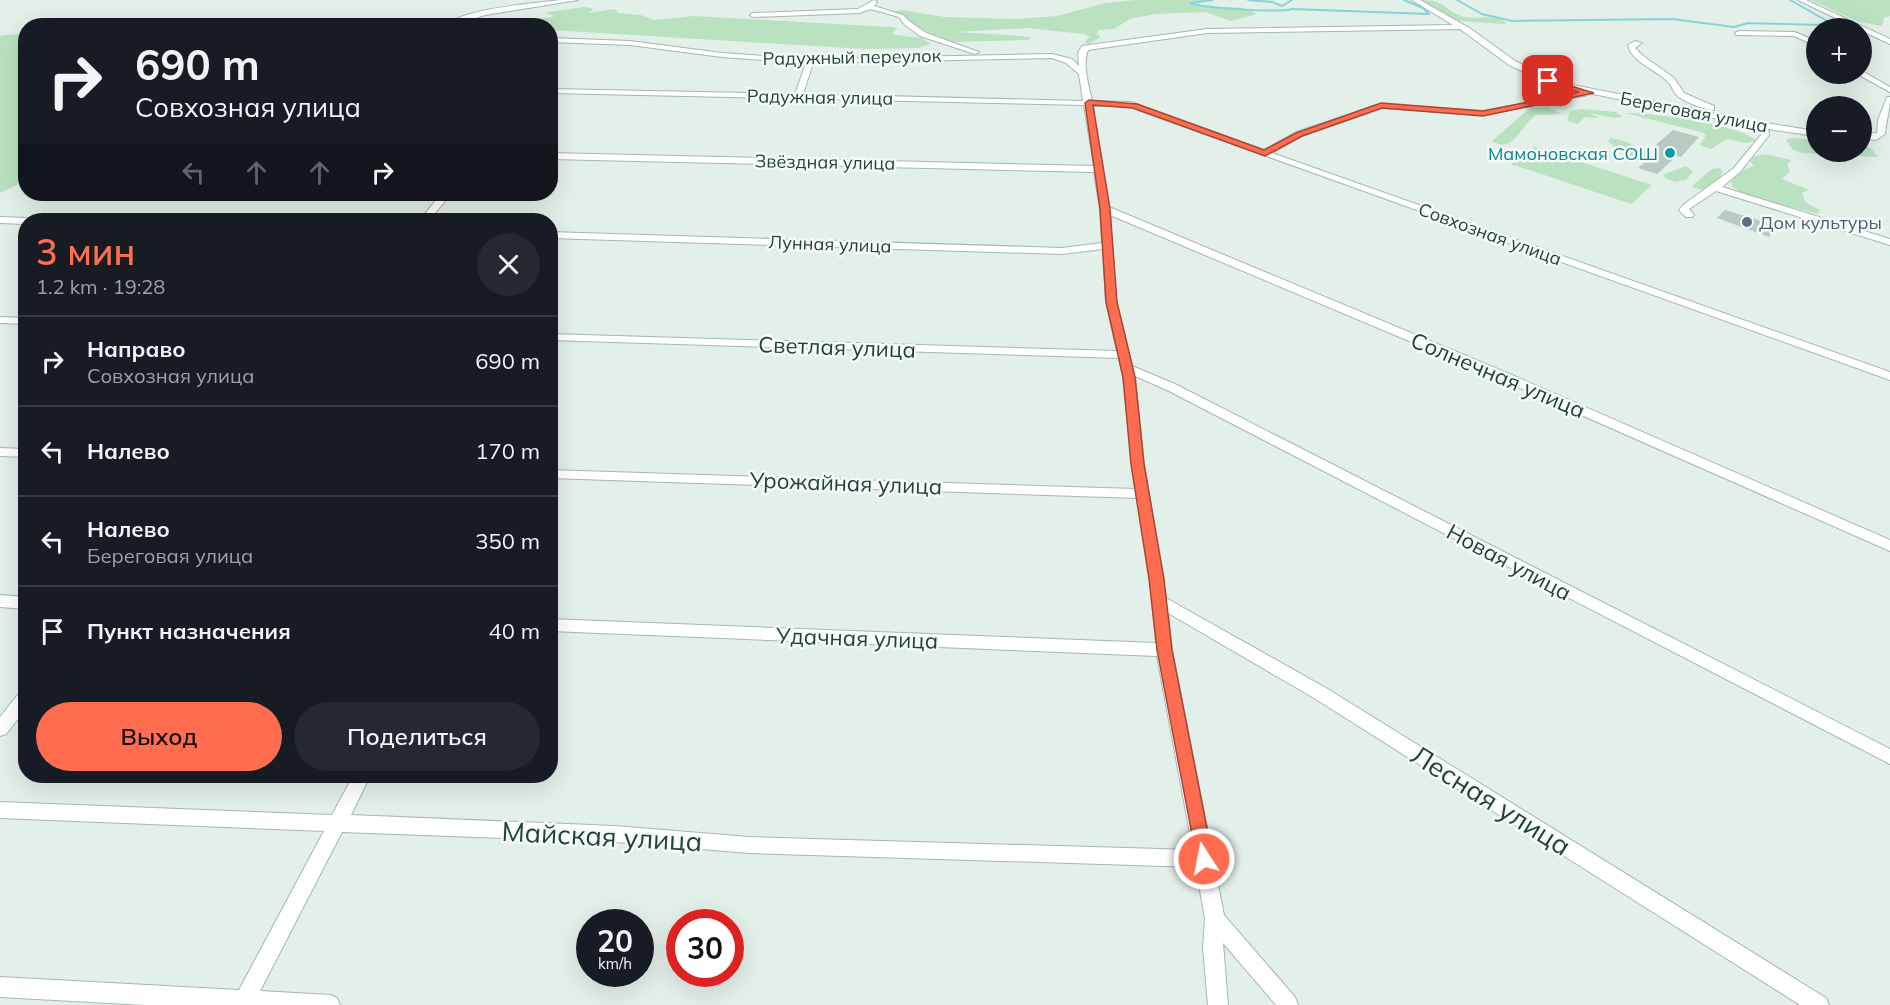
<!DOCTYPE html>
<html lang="ru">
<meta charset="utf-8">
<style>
body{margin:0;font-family:Mulish,sans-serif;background:#242831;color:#f1f3f6;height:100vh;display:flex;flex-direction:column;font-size:22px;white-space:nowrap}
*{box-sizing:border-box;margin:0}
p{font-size:20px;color:#9ea1a6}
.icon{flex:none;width:33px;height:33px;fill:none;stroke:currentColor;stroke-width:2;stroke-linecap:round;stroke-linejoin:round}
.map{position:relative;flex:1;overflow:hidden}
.drawer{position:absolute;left:18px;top:213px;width:540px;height:570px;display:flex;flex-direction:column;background:#171b24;border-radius:24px;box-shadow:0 6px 24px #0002}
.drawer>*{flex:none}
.top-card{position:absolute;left:18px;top:18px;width:540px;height:183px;border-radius:24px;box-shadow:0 6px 24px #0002;background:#171b24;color:#f1f3f6;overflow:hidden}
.buttons{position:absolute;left:1806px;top:18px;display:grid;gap:12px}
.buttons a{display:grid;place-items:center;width:66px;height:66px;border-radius:50%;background:#171b24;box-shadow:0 6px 24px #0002;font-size:30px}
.speed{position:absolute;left:576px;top:909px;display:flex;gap:12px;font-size:30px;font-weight:700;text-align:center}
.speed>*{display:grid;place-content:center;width:78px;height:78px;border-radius:50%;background:#171b24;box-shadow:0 6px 24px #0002;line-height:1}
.speed small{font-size:15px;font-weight:400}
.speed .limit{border:9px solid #d22;background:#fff;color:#111}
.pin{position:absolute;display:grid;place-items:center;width:51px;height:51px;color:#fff;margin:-26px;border-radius:12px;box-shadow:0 3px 9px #0006}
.me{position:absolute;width:66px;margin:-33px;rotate:349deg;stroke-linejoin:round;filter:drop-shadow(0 0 4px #0008)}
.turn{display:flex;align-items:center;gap:21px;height:126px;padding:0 18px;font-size:27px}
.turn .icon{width:78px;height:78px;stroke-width:2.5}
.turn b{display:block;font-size:42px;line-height:51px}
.lanes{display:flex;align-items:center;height:57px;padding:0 18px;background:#0003;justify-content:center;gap:30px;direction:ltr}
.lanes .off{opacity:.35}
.round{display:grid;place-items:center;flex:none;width:63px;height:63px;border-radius:32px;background:#242831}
.overview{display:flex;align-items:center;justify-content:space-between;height:102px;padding:0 18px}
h1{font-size:36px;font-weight:600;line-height:45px;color:#ff6d51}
.action{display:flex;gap:12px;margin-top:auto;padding:12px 18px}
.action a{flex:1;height:69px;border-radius:36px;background:#ff6d51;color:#111;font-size:24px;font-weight:600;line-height:69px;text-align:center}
.action a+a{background:#242831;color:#f1f3f6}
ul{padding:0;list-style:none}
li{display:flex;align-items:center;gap:18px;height:90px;padding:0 18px;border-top:2px solid #363941}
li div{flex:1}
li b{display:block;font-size:22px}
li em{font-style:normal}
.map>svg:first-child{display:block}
.green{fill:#bae2c1}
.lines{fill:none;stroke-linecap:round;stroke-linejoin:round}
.stream{stroke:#85d4da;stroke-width:2}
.building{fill:#b8cac1}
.minor-casing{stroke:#a5b8b0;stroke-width:2}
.minor{fill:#fff;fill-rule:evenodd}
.route{fill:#ff6d51;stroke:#a64735;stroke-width:1.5}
.culture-dot{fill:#0f9aa8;stroke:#f5faf7;stroke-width:2}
.service-dot{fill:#5c6f8a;stroke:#f5faf7;stroke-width:2}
.labels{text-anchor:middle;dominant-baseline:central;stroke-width:5;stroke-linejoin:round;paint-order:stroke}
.far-street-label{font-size:18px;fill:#204337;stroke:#f5faf7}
.far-culture-label{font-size:18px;fill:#0d838f;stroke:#f5faf7;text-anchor:end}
.far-service-label{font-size:18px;fill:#4e5e75;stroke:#f5faf7;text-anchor:start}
.street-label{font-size:22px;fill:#204337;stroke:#f5faf7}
.near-street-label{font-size:27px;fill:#204337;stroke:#f5faf7}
</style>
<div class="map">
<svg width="1890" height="1005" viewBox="0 0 1890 1005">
<rect width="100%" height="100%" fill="#e3efe9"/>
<g class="green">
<path d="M 1135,0 L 1213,0 L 1191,3 C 1210,13 1237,1 1257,14 L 1231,21 L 1205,12 L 1155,14 L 1130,19 L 1114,29 L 1098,30 L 1097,34 L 1101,37 L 1089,44 L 1084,42 L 1090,37 L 1084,34 L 1028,28 L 957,32 L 1022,36 L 1031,38 L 1028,40 L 953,42 L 908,24 L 904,16 L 894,12 L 901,10 L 945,17 L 1017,19 L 1057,16 L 1105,3 Z"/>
<path d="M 1422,0 C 1447,0 1446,13 1465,17 C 1478,20 1499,13 1506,24 L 1458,21 Z"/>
<path d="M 1811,0 L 1890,0 L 1890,16 L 1884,18 L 1882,26 L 1859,22 Z"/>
<path d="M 584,7 L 591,8 L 593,10 L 588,13 L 615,9 L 618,13 L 641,15 L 654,20 L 694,16 L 890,27 L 898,28 L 892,33 L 895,35 L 922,38 L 931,44 L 917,48 L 864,49 L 551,30 L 550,26 L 456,25 L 474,20 L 549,18 L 555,16 L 546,13 L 548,12 Z"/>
<path d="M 25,33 L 25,181 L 0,193 L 0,36 Z"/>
<path d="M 1548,107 L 1561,114 L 1536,115 C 1521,125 1513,155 1492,141 L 1530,108 Z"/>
<path d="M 1581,109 L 1616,112 L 1623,117 L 1614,118 L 1589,113 L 1600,118 L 1584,117 L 1578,124 L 1567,121 L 1570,111 Z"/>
<path d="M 1626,113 C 1648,112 1744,125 1756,141 L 1746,143 L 1726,139 L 1711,149 L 1700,145 L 1706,135 L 1704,133 Z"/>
<path d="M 1611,138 L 1627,142 L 1649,154 L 1639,161 L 1631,162 L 1608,141 Z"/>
<path d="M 1791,138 L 1816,140 L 1816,152 L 1862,152 L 1862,144 L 1872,149 L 1878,157 L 1803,153 L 1793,150 L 1786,140 Z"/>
<path d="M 1534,147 L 1652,185 L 1631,204 L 1511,164 Z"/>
<path d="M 1765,154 L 1791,160 L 1787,165 L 1790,171 L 1782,179 L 1809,190 L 1802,193 L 1805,202 L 1820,210 L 1818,214 L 1742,194 L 1732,186 L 1731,180 L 1745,169 L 1754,166 L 1750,161 L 1752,157 Z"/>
<path d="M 1686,166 L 1693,171 L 1686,180 L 1675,182 L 1665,178 L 1664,174 Z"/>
<path d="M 1719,168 L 1723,171 L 1719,179 L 1702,190 L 1691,187 L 1712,169 Z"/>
</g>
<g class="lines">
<g class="stream">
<path d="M 1213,0 L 1191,3 C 1202,8 1279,13 1292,9 L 1429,14 L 1423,8 L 1404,0"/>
<path d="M 1248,0 L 1272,2 L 1282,6 L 1292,0"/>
<path d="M 1457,0 L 1482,14 L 1512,21 L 1672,19 L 1734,27 L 1748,23 L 1817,25 L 1829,22"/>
<path d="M 1790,0 L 1829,22"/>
</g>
</g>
<g class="building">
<path d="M 1673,130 L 1699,137 L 1681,157 L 1677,156 L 1657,174 L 1638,168 L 1659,150 L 1652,148 Z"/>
<path d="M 1725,210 L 1777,226 L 1769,237 L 1717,218 Z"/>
</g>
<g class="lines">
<defs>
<g id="minor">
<path d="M 560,0 L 578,0 L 485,15 L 452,26 L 444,26 C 465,8 531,4 560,0 Z"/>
<path d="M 874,0 L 877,2 L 874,6 L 903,15 L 909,21 L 926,33 L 979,52 L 975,54 L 920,36 L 904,24 L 899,17 L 871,9 L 859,13 L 753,17 L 750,15 L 753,13 L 858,9 Z"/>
<path d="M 1412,0 L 1420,0 L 1471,29 L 1515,61 L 1558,82 L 1759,122 L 1816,131 L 1816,136 L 1768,129 L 1769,135 L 1740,172 L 1722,187 L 1890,239 L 1890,245 L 1716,191 L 1689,209 L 1694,215 L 1692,217 L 1686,217 L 1679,210 L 1683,205 L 1734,168 L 1761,135 L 1761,131 L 1753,126 L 1553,86 L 1509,65 L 1460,29 L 1207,33 L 1088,50 C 1082,64 1089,86 1092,101 L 1131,102 L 1264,150 L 1296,132 L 1381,104 L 1483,111 L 1585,92 L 1585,96 L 1582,96 L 1483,115 L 1382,108 L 1302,136 L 1272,153 L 1890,372 L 1890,380 L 1127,106 L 1092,106 L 1109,207 L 1512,375 L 1890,540 L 1890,551 L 1504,381 L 1110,215 L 1116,302 L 1132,366 L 1175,384 L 1890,749 L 1890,764 L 1167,390 L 1135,376 L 1144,464 L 1166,598 L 1326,688 L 1826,998 L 1829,1005 L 1800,1005 L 1314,698 L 1168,613 L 1172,650 L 1224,915 L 1295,997 L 1298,1005 L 1276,1005 L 1223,943 L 1228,1005 L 1208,1005 L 1203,948 L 1205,919 L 1196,867 L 749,853 L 615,842 L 342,832 L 260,991 L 330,995 L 337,998 L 340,1005 L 145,1005 L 0,997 L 0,977 L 239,990 L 324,831 L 0,818 L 0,802 L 332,815 L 353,776 L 370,776 L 351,815 L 615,826 L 749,837 L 1193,850 L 1157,656 L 550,631 L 550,619 L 1156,643 L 1150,579 L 1137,498 L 550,478 L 550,470 L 1135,489 L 1123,377 L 1119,358 L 550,340 L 550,334 L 1117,351 L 1106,302 L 1103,249 L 1062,254 L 550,238 L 550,232 L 1062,248 L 1102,243 L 1100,209 L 1094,172 L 550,159 L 550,153 L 1094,166 L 1084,105 L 550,93 L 550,89 L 795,94 L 806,63 L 722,57 L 630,45 L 550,42 L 550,38 L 630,41 L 722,53 L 803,59 L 1052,54 L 1072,59 L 1079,66 L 1078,53 L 1082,46 L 1207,29 L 1453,25 ZM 1052,58 L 1066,63 L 1079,74 L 1083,101 L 803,94 L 813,63 Z"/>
<path d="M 1798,0 L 1806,0 L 1890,39 L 1890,44 L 1862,31 L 1862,28 L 1856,28 Z"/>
<path d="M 1739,31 L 1795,32 L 1816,41 L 1816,46 L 1794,36 L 1736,35 L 1735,33 Z"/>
<path d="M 1635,41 L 1642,43 L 1635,48 L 1642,55 L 1674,78 L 1684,93 L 1714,106 L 1714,110 C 1705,110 1687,103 1679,97 C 1674,94 1672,86 1668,82 C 1657,70 1631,62 1628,45 Z"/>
<path d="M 1862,71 L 1890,87 L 1890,92 L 1859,75 Z"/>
<path d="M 1887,97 L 1890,97 C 1890,110 1886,121 1885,134 L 1876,140 L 1862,138 L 1862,134 L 1877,133 L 1878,120 Z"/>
<path d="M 441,194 L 451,194 L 429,220 L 420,220 Z"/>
<path d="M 0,217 L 26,218 L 30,220 L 26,220 L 26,224 L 0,223 Z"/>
<path d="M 0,317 L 26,318 L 26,324 L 0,323 Z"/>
<path d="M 0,448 L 26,449 L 26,457 L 0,456 Z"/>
<path d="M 0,595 L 26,597 L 26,609 L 0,607 Z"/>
<path d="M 26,690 L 26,709 L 6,734 L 0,736 L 0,717 L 20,692 Z"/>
</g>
</defs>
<use href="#minor" class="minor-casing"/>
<use href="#minor" class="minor"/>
</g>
<path class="route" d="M 1548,79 L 1594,93 L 1483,116 L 1382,108 L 1302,136 L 1265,156 L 1133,108 L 1093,105 L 1110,209 L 1117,302 L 1135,377 L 1144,464 L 1164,579 L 1172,650 L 1213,859 L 1211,866 L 1204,868 L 1198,866 L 1157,650 L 1149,579 L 1131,464 L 1123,377 L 1106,302 L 1100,209 L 1085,103 L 1089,100 L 1137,104 L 1264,150 L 1296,133 L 1381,103 L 1483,111 L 1579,92 L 1545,83 Z"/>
<circle class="culture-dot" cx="1670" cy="153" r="6"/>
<circle class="service-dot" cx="1747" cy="222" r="6"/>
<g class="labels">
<g class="far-street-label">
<text transform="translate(852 57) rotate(-1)">Радужный переулок</text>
<text transform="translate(820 97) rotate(1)">Радужная улица</text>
<text transform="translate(1694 112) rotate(11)">Береговая улица</text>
<text transform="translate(825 162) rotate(1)">Звёздная улица</text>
<text transform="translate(1490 234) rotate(20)">Совхозная улица</text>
<text transform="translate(830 244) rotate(2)">Лунная улица</text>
</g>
<g class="far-culture-label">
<text x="1658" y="153">Мамоновская СОШ</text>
</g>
<g class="far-service-label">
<text x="1759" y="222">Дом культуры</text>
</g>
<g class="street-label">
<text transform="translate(837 347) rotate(2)">Светлая улица</text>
<text transform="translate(1498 375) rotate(23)">Солнечная улица</text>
<text transform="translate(846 483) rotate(2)">Урожайная улица</text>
<text transform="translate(1509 562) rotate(28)">Новая улица</text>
<text transform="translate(857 638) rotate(2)">Удачная улица</text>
</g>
<g class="near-street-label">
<text transform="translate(1491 800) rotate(32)">Лесная улица</text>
<text transform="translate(602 836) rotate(3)">Майская улица</text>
</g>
</g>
</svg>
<div class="buttons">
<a>+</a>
<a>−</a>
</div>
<div class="speed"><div>20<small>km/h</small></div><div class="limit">30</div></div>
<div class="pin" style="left:1548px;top:81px;background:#d93025"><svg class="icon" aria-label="arrive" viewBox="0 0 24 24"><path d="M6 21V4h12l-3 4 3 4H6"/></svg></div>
<svg class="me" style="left:1204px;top:859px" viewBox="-20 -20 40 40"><circle r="17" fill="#ff6d51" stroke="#fff" stroke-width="3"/><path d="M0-11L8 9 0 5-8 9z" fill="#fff"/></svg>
<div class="top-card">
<div class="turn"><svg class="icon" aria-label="right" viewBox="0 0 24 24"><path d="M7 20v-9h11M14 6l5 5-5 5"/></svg><div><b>690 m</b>Совхозная улица</div></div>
<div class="lanes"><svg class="icon off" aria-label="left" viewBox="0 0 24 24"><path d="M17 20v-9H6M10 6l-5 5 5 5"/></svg><svg class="icon off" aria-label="ahead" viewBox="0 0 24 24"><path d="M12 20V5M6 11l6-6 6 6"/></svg><svg class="icon off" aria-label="ahead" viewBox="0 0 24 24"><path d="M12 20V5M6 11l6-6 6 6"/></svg><svg class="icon" aria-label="right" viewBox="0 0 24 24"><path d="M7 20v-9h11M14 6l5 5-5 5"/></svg></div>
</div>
<section class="drawer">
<div class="overview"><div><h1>3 мин</h1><p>1.2 km · 19:28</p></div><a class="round"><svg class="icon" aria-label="close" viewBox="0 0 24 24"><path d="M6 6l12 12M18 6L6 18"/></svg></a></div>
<ul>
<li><svg class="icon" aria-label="right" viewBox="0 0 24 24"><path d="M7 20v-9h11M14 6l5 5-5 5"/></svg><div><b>Направо</b><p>Совхозная улица</p></div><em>690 m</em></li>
<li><svg class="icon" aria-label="left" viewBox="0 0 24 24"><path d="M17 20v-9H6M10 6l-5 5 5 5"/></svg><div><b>Налево</b></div><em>170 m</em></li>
<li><svg class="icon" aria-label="left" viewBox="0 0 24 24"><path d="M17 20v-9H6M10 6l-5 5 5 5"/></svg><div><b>Налево</b><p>Береговая улица</p></div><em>350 m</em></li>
<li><svg class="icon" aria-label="arrive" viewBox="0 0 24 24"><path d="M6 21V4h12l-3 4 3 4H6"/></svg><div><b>Пункт назначения</b></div><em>40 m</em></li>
</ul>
<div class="action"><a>Выход</a><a>Поделиться</a></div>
</section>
</div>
